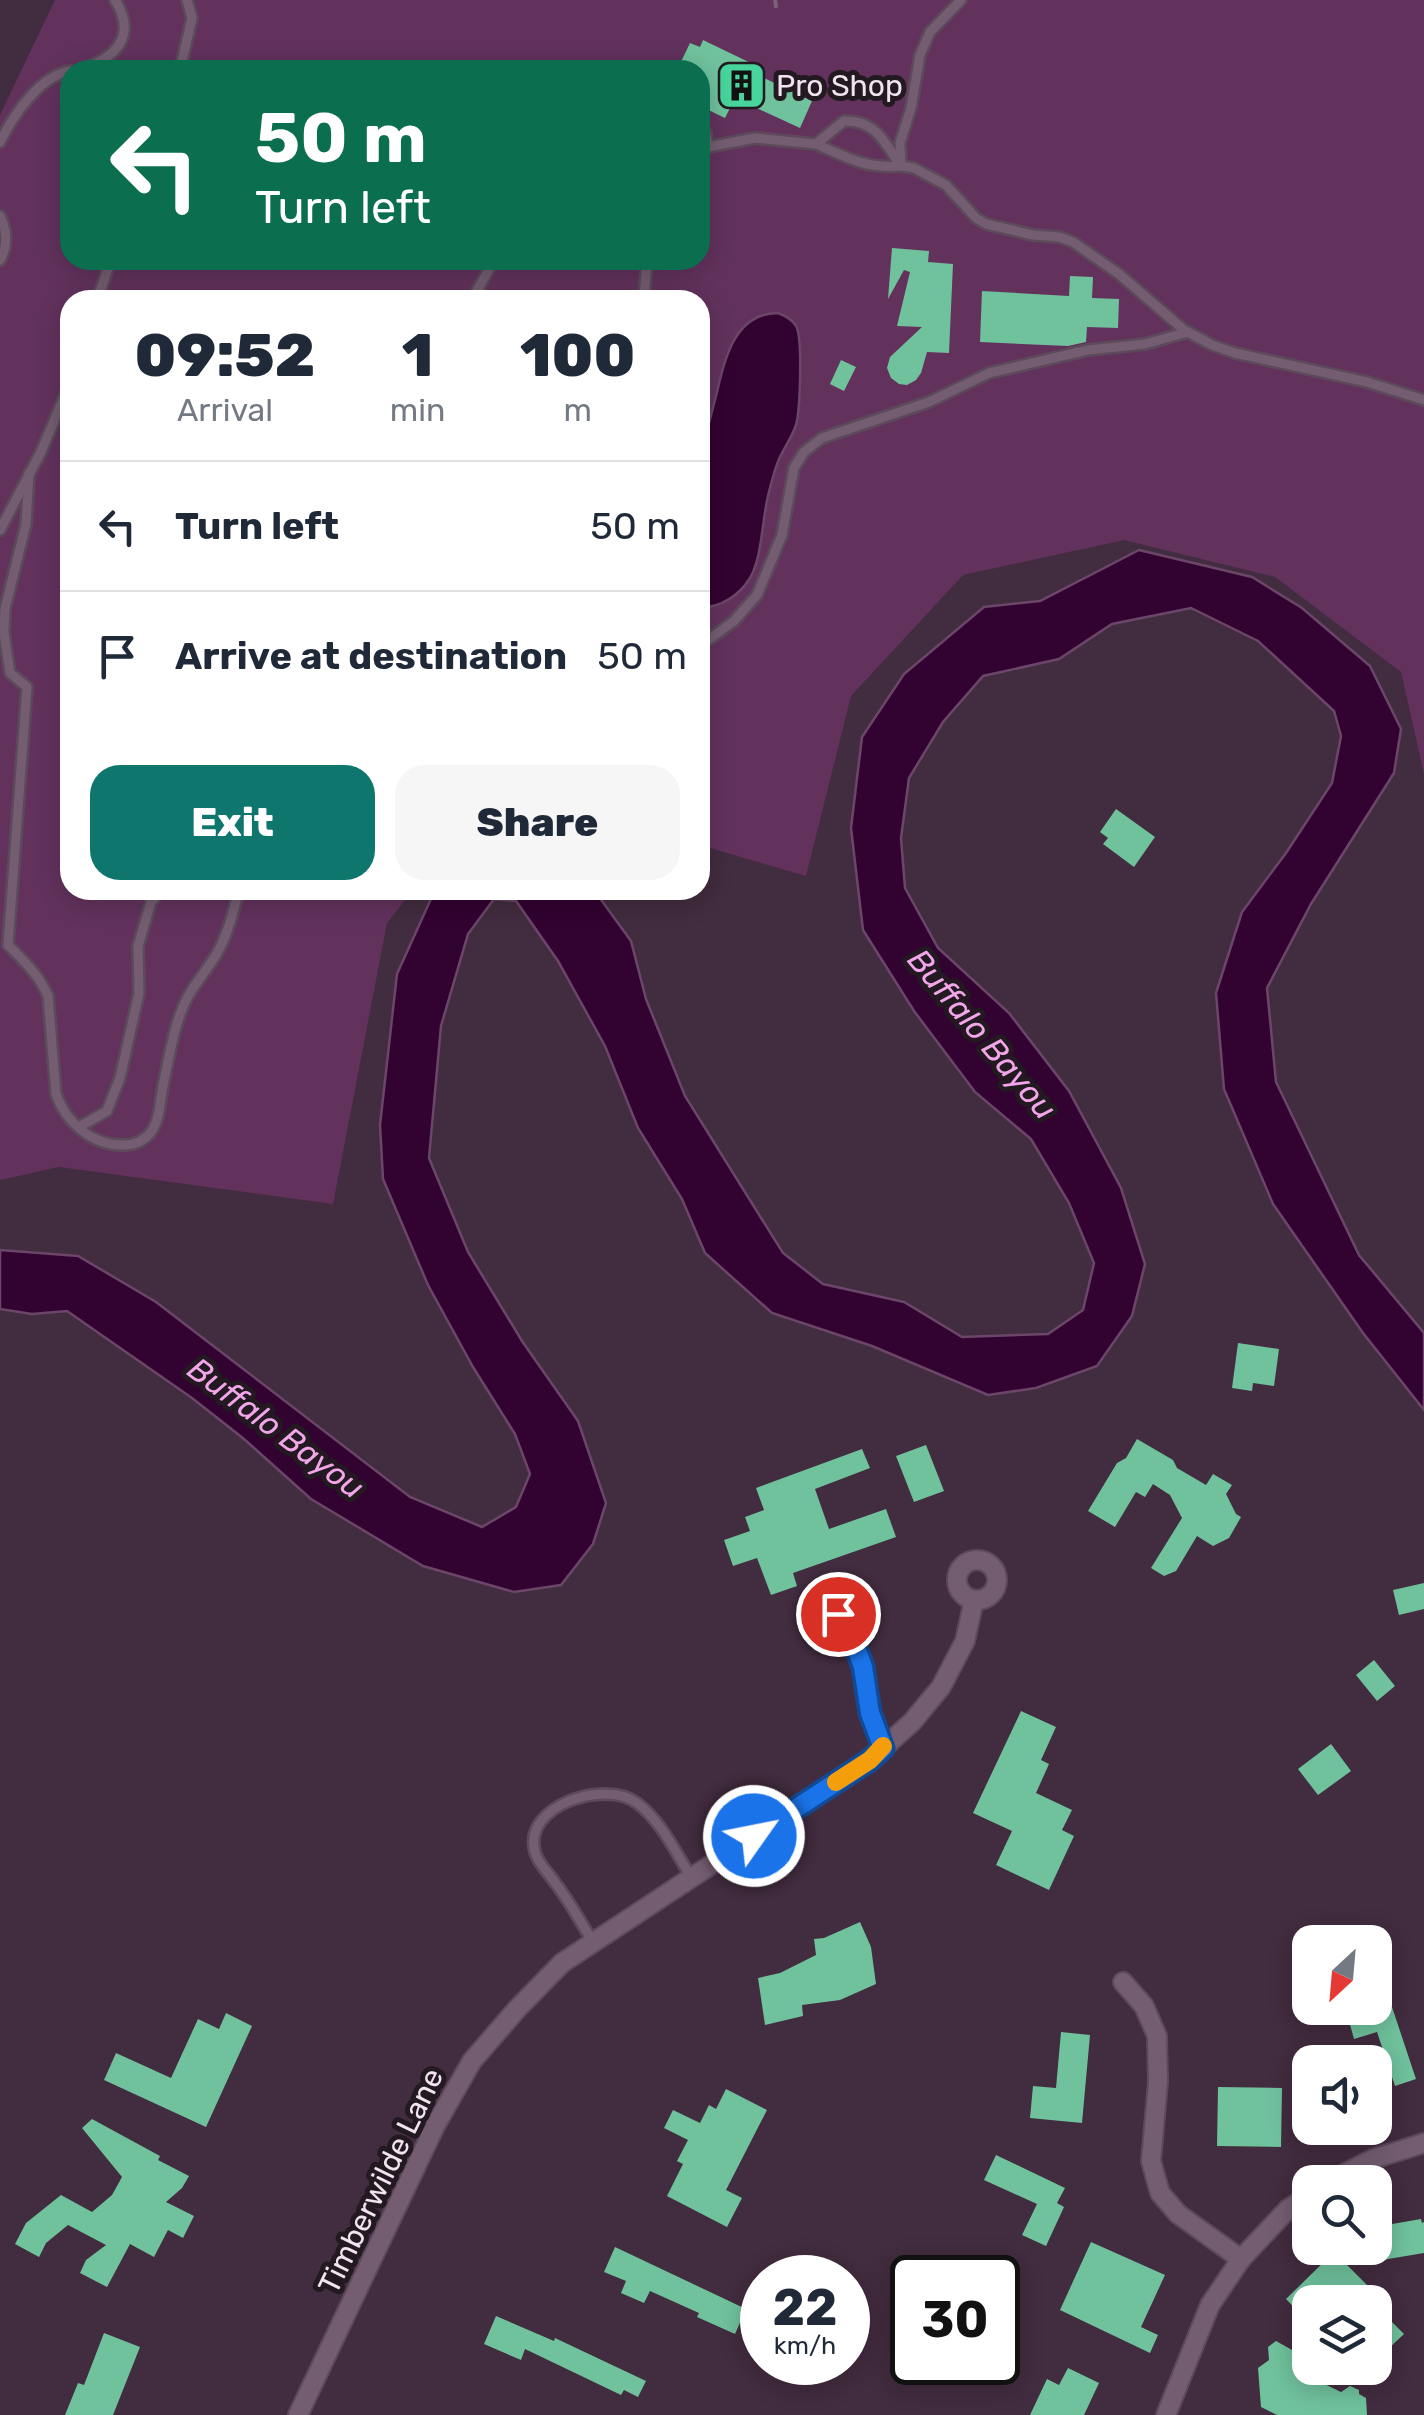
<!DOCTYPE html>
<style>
body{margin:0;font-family:Rubik,sans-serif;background:#f6f6f7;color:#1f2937;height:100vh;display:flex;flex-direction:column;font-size:38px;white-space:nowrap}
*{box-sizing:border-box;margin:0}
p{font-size:32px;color:#747a83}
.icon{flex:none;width:55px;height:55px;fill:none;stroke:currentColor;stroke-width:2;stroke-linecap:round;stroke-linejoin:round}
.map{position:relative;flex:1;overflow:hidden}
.drawer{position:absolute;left:60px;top:290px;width:650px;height:610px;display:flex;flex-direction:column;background:#fff;border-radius:30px;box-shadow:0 5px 25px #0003}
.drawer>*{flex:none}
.guide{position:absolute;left:60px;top:60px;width:650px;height:210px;border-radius:30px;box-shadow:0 5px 25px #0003;background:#0b6e4f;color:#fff;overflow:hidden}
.needle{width:65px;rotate:206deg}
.controls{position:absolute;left:1292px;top:1925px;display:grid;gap:20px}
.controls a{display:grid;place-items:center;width:100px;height:100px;border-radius:20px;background:#fff;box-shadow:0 5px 25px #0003;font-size:50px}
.speed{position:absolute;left:740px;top:2255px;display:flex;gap:20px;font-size:50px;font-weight:700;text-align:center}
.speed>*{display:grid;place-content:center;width:130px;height:130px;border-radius:50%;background:#fff;box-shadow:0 5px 25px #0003;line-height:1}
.speed small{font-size:25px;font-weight:400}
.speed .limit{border:5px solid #111;border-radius:15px;background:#fff;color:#111}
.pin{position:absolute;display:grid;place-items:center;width:85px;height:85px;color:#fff;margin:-42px;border:5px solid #fff;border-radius:50%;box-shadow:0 2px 10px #0007}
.me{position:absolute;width:110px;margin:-55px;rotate:57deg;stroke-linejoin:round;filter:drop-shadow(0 0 8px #0008)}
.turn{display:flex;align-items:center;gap:35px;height:210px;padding:0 30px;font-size:45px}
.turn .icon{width:130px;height:130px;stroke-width:2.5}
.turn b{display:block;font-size:70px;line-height:85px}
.eta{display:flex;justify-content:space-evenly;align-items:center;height:170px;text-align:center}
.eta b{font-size:60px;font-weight:800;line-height:70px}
.action{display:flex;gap:20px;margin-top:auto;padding:20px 30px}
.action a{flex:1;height:115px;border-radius:30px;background:#0f766e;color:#fff;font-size:40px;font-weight:800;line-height:115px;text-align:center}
.action a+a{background:#f6f6f7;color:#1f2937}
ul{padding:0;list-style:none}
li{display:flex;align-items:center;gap:30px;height:130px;padding:0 30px;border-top:2px solid #e0e1e3}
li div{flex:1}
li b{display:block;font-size:38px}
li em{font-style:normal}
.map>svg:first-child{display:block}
.green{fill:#62325d;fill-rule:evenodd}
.water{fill:#320230;stroke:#6b4669;stroke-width:2.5}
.building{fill:#70c29d}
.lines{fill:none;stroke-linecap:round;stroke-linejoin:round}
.lane-casing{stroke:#5c4a5a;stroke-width:14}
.street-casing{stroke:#5c4a5a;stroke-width:22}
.path{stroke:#776374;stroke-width:4;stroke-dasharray:8 5;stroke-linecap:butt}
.lane{stroke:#745d71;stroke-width:9}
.street{stroke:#745d71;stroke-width:18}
.route-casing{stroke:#114b97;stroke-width:25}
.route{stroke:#1a73e8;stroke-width:18}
.slow{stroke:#f59e0b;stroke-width:18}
.labels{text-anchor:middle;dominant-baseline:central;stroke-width:10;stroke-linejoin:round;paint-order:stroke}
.poi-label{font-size:30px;fill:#f1e3ef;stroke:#221921;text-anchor:start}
.street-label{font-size:30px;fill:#f1e3ef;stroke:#221921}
.water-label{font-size:32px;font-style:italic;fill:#f3a5ea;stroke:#221921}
</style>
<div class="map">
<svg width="1424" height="2415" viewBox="0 0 1424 2415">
<rect width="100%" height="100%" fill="#422c3f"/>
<path class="green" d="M 55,0 L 1424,0 L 1424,774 L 1401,672 L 1275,577 L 1124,540 L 963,575 L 851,696 L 806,876 L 700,845 L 700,300 L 70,300 L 70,890 L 413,890 L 387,923 L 333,1204 L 59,1167 L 0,1180 L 0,115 ZM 70,70 L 700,70 L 700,260 L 70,260 Z"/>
<g class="water">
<path d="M 778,313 C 786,316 792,319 796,326 C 803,338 800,411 796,425 C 792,437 784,448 779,459 C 774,471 771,484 768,496 C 762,521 762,558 750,578 C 739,596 721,607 700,608 L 700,447 L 705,438 C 709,423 713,408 717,392 C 725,358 735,313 778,313 Z"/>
<path d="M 1139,550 L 1252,577 L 1302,608 L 1370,666 L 1401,729 L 1394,773 L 1311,904 L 1267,988 L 1276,1082 L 1359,1255 L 1424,1333 L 1424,1410 L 1363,1333 L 1273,1204 L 1224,1089 L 1216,993 L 1242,912 L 1286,853 L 1332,783 L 1341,736 L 1334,711 L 1258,641 L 1191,608 L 1112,624 L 1059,659 L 983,676 L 943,722 L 909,778 L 901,838 L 905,888 L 938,948 L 1009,1013 L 1069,1091 L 1121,1188 L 1145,1264 L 1132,1316 L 1097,1366 L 1036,1388 L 988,1395 L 872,1346 L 772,1313 L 705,1253 L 682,1199 L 638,1128 L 605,1046 L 558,961 L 516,901 L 494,899 L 468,934 L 441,1026 L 429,1158 L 468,1252 L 522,1341 L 578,1421 L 606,1503 L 593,1544 L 561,1585 L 514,1592 L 423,1566 L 311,1499 L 244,1439 L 192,1398 L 67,1311 L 32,1314 L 0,1309 L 0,1250 L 78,1256 L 156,1302 L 410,1497 L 482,1527 L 516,1507 L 530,1474 L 515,1434 L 473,1367 L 428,1285 L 383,1179 L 380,1125 L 397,974 L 435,890 L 594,890 L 631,941 L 646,999 L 685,1096 L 783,1253 L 823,1284 L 904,1302 L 962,1337 L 1048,1334 L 1083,1310 L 1094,1263 L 1069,1203 L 1031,1139 L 975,1092 L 914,1011 L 863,930 L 851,828 L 862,737 L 904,674 L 984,607 L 1040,601 Z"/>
</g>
<g class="building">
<path d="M 703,40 L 759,67 L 756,74 L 812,101 L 800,128 L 735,98 L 725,118 L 700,106 L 700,70 L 677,70 L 690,43 L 700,47 Z"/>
<path d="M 892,248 L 929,251 L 928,262 L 953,264 L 949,353 L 927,352 L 921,373 L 916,380 L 907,385 L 899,384 L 891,378 L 887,368 L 890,357 L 922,327 L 897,326 L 910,272 L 904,270 L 888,299 Z"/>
<path d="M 1070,276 L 1093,277 L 1092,298 L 1119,299 L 1118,328 L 1087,327 L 1086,342 L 1068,346 L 980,342 L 982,291 L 1069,296 Z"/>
<path d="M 841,360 L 856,367 L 844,391 L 830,384 Z"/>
<path d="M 1116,809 L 1155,837 L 1134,867 L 1103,844 L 1108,838 L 1100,832 Z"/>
<path d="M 1238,1343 L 1279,1349 L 1274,1386 L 1253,1383 L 1252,1391 L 1232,1388 Z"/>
<path d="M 1137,1439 L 1173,1460 L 1177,1468 L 1206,1485 L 1213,1474 L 1232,1485 L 1226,1494 L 1236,1514 L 1241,1517 L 1229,1538 L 1213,1546 L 1197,1536 L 1176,1571 L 1164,1576 L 1151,1568 L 1182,1518 L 1170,1495 L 1153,1484 L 1145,1497 L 1136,1492 L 1115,1527 L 1088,1511 L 1117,1463 L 1126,1458 Z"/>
<path d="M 926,1445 L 944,1491 L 914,1502 L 896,1456 Z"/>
<path d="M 862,1449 L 870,1468 L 815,1489 L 829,1529 L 886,1509 L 896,1537 L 793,1573 L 797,1586 L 771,1595 L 757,1558 L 733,1566 L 724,1540 L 750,1531 L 745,1517 L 764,1510 L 756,1488 Z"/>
<path d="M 1424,1583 L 1424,1609 L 1399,1615 L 1393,1590 Z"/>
<path d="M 1374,1660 L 1395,1686 L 1377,1701 L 1356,1675 Z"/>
<path d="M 1021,1711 L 1056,1727 L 1041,1760 L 1049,1764 L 1036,1793 L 1072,1810 L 1062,1830 L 1074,1836 L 1049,1890 L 996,1865 L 1012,1831 L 973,1813 Z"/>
<path d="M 1331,1744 L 1351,1771 L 1318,1795 L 1298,1769 Z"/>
<path d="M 860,1922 L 871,1947 L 876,1984 L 840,2000 L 802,2005 L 803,2016 L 765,2025 L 758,1978 L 780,1973 L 816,1955 L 814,1939 L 824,1938 Z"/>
<path d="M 1392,2007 L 1416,2079 L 1395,2086 L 1377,2032 L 1354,2039 L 1349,2021 Z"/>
<path d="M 226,2013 L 252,2026 L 206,2127 L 104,2080 L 116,2053 L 171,2078 L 198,2019 L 219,2029 Z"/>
<path d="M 1061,2032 L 1090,2035 L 1082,2123 L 1030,2118 L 1033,2086 L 1056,2088 Z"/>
<path d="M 1218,2087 L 1282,2088 L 1281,2147 L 1217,2146 Z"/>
<path d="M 726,2089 L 767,2110 L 726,2190 L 742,2198 L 727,2227 L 667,2196 L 683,2164 L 677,2161 L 688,2140 L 664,2128 L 673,2110 L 700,2123 L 709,2105 L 716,2109 Z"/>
<path d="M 92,2119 L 160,2156 L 158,2160 L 189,2176 L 182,2188 L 166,2202 L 194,2216 L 183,2238 L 168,2230 L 154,2257 L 130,2244 L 107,2287 L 80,2273 L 86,2260 L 106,2245 L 68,2225 L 46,2243 L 39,2257 L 15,2244 L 26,2223 L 61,2195 L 92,2212 L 112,2195 L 122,2177 L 82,2128 Z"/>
<path d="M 996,2155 L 1065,2188 L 1057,2203 L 1064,2207 L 1046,2246 L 1022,2235 L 1037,2204 L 984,2180 Z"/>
<path d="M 1421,2219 L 1422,2223 L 1424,2222 L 1424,2253 L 1382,2260 L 1375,2227 Z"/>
<path d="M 1091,2242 L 1165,2275 L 1141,2327 L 1158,2335 L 1150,2353 L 1060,2310 Z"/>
<path d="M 615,2247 L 746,2309 L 735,2334 L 697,2317 L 699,2313 L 650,2291 L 644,2303 L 621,2293 L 626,2281 L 604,2272 Z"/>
<path d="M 1334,2252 L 1384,2302 L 1310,2302 L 1310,2324 L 1286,2299 Z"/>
<path d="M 1375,2305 L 1404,2334 L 1387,2350 L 1375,2338 Z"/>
<path d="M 496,2316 L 554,2341 L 555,2338 L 646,2381 L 638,2397 L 624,2390 L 621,2395 L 525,2349 L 521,2360 L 484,2344 Z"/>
<path d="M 104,2333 L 140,2347 L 113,2415 L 65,2415 L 78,2383 L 84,2385 Z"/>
<path d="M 1276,2341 L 1310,2360 L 1310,2368 L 1315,2368 L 1310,2377 L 1341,2392 L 1350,2386 L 1359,2390 L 1359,2394 L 1366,2398 L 1367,2415 L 1277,2415 L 1261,2407 L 1258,2368 L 1269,2360 L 1268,2347 Z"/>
<path d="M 1068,2368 L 1099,2383 L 1084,2415 L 1030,2415 L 1047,2379 L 1059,2385 Z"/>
</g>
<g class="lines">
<defs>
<g id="lane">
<path d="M 961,0 L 930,32 L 920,55 L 911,108 L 900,143 L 901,166 L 914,168 L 946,185 L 976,218 L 986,224 L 1033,235 L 1059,237 L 1073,242 L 1119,274 L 1184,330 L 1212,345 L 1235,353 L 1367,382 L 1424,400"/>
<path d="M 80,70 C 115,58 138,37 115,0"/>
<path d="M 180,70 L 192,18 L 187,0"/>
<path d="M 844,121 C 876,120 884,142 901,166 C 866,169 848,158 816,144 Z"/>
<path d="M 700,127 L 706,133 L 708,147 L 700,155"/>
<path d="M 0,142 C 13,116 39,76 70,71"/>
<path d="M 708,147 L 755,138 L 816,144"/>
<path d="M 0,216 C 7,230 8,246 0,260"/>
<path d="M 97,300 L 111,260"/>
<path d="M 472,300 L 494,260"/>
<path d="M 644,300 L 647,260"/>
<path d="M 29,473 L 26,524 L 5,609 L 4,633 L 10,673 L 27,687 L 8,945 C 24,961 39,975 48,996 L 56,1094 C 66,1123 93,1146 124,1145 C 135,1145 144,1141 151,1132 C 161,1118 160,1097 164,1081 C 170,1053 175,1018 190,993 C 198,980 208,968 216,955 C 228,934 233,913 239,890"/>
<path d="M 0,530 L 41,452 L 70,383"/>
<path d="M 700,643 L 711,638 L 734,621 L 757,595 L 782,535 L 794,468 L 804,452 L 822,438 L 929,402 L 989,373 L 1088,350 L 1145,344 L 1188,332"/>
<path d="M 79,1127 L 107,1111 L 120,1078 L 139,993 L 138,946 L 151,902 L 161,890"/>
<path d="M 838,1615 C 861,1650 861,1670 869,1709 C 872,1722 878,1735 883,1748"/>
<path d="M 593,1942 C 581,1923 570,1902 556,1884 C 549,1873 538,1864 535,1852 C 522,1805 606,1779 637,1803 C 661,1821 675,1851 691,1877"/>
</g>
<g id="street">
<circle cx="977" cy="1580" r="20"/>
<path d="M 1123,1982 L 1144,2006 L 1157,2036 L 1158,2082 L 1151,2161 L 1160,2193 L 1178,2214 L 1241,2259"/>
<path d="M 1328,2182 L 1373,2159 L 1424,2143"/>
<path d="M 298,2415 L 435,2126 L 472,2061 L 517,2009 L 562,1963 L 870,1760 L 912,1722 L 941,1687 L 965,1641 L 974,1600"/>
<path d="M 1166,2415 L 1210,2305 L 1241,2259 L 1288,2209 L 1310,2195"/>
</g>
</defs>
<use href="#lane" class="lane-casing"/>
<use href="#street" class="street-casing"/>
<path class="path" d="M 775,0 L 777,13"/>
<use href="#lane" class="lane"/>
<use href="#street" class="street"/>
</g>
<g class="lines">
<defs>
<path id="route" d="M 754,1836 L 870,1760 L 883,1748 L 870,1713 L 863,1667 L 851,1634 L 838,1614"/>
</defs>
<use href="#route" class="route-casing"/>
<use href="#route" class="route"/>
<path class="slow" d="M 836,1782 L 870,1760 L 883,1746"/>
</g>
<defs>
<symbol id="building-square" viewBox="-11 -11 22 22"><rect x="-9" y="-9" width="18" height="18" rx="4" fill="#47d49d" stroke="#221921"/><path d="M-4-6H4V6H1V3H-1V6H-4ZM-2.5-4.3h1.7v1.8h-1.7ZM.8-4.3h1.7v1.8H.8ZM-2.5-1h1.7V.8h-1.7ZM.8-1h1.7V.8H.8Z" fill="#111"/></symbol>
</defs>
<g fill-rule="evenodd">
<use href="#building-square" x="714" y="58" width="55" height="55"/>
</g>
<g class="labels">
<g class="poi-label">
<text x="776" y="86">Pro Shop</text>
</g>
<g class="street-label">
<text transform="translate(381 2181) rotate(-64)">Timberwilde Lane</text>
</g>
<g class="water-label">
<text transform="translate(982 1034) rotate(50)">Buffalo Bayou</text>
<text transform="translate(276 1428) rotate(37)">Buffalo Bayou</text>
</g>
</g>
</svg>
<div class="controls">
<a><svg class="needle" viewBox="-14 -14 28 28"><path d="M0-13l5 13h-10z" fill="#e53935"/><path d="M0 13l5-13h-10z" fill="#747a83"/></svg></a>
<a><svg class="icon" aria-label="sound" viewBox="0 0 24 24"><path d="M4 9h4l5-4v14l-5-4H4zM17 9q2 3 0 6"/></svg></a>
<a><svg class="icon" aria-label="search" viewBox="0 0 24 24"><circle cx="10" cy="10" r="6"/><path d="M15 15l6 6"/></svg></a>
<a><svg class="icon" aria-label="layers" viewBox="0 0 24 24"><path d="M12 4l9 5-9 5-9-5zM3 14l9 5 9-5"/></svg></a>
</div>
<div class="speed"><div>22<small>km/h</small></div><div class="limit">30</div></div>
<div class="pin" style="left:838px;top:1614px;background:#d93025"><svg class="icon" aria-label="arrive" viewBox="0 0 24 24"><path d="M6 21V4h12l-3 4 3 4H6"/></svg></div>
<svg class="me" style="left:754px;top:1836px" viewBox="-20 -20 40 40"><circle r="17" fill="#1a73e8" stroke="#fff" stroke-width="3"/><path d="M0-11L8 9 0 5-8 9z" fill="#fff"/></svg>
<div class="guide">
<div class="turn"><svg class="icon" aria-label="left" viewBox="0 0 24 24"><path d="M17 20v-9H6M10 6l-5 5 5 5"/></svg><div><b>50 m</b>Turn left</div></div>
</div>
<section class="drawer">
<div class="eta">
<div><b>09:52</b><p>Arrival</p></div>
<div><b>1</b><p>min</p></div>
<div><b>100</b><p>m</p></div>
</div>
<ul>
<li><svg class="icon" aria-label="left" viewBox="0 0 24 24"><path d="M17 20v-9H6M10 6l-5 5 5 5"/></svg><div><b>Turn left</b></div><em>50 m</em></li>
<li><svg class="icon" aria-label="arrive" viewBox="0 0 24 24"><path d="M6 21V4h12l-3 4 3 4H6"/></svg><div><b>Arrive at destination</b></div><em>50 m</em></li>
</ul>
<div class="action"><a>Exit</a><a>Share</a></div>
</section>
</div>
